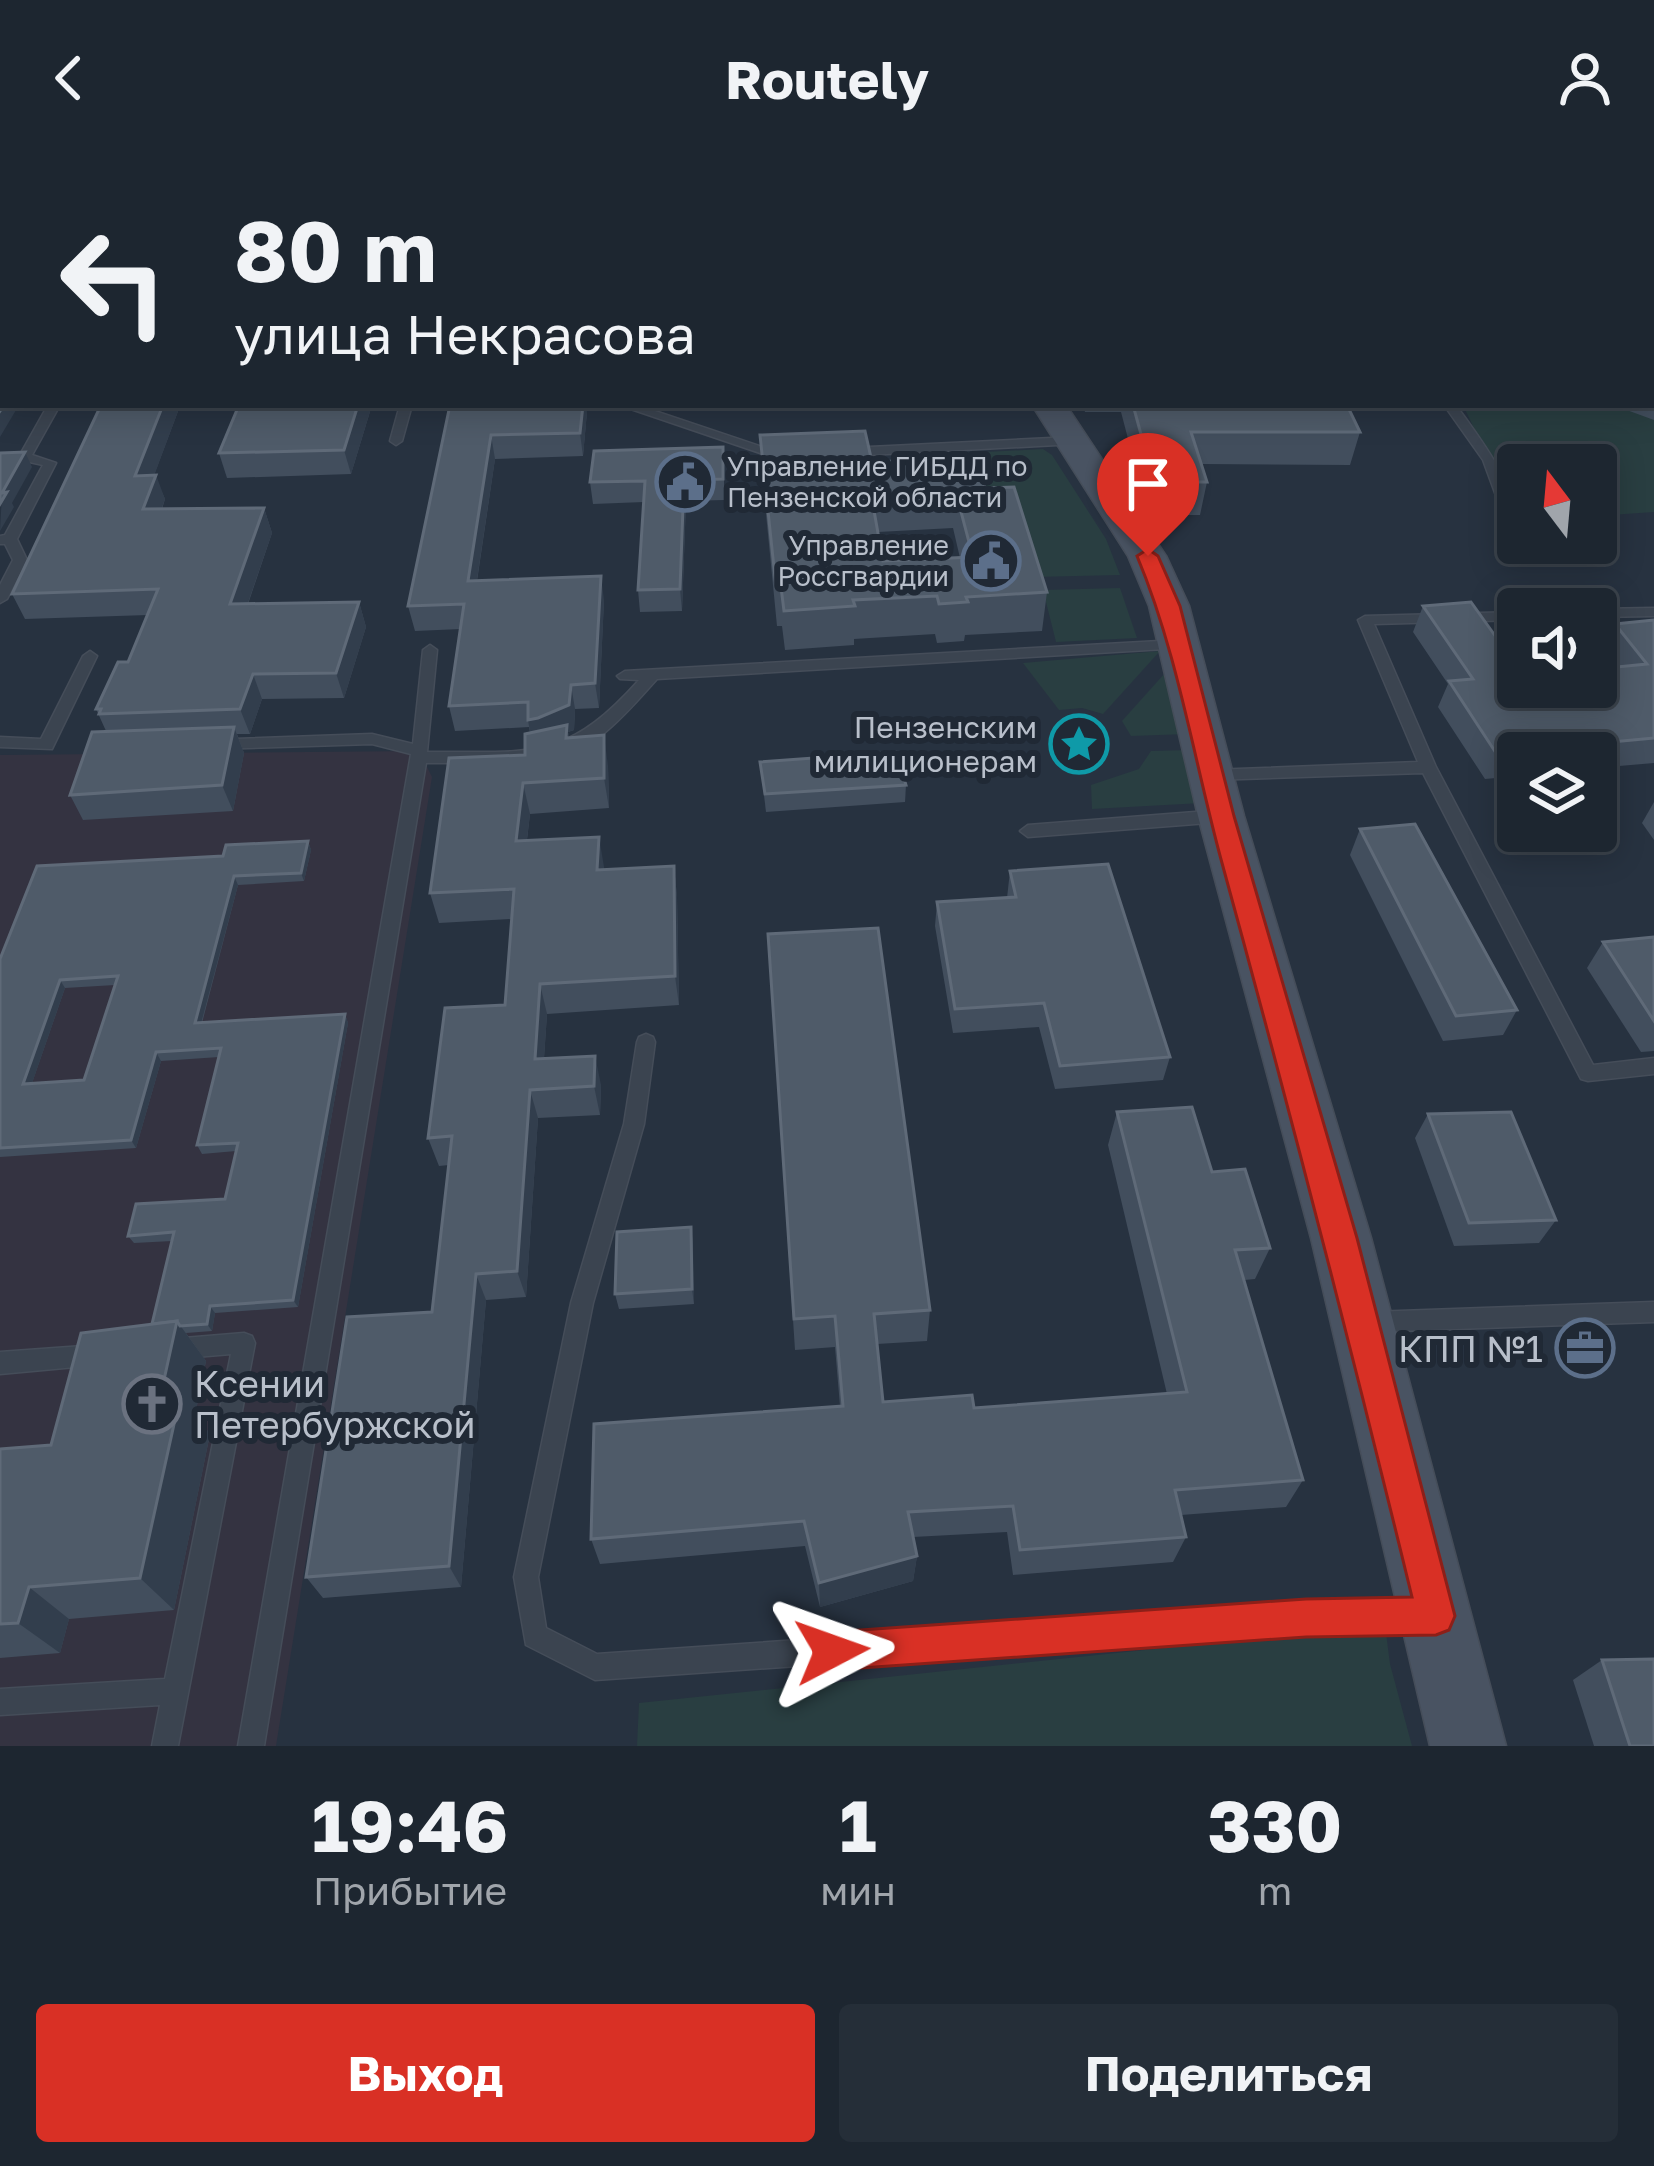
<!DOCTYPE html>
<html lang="ru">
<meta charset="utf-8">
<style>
body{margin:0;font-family:"Golos Text",sans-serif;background:#252e38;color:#f1f3f6;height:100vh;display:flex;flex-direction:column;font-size:45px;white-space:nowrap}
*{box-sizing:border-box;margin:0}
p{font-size:39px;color:#a0a5ab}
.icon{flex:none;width:66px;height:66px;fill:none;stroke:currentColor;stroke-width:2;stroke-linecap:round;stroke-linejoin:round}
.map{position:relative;height:1590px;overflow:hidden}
.details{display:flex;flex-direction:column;background:#1d2630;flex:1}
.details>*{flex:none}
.hud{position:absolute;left:0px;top:0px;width:1656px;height:252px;box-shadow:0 6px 30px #0003,0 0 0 3px #3b434c;background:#1d2630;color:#f1f3f6;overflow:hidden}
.needle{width:78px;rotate:344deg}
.controls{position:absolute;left:1497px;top:288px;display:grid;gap:24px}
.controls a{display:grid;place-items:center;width:120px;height:120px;border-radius:12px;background:#1d2630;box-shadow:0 6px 30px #0003,0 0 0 3px #3b434c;font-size:60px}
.pin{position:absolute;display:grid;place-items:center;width:102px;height:102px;color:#fff;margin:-123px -51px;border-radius:50% 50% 50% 0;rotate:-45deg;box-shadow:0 0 12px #0007}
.pin .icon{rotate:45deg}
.me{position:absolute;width:132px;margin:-66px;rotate:86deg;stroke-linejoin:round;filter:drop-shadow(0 0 9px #0008)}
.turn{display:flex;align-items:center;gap:42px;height:252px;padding:0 36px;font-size:54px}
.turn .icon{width:156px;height:156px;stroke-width:2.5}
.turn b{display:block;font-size:84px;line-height:102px}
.eta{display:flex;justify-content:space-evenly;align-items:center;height:204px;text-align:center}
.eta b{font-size:72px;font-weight:700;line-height:84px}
.button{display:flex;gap:24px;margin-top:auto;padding:24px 36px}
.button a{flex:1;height:138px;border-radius:12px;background:#d93025;color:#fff;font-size:48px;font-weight:700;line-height:138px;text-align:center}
.button a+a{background:#252e38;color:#f1f3f6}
header{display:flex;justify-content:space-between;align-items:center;height:156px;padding:0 36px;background:#1d2630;font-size:54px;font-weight:700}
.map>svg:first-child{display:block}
.medical{fill:#343341}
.green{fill:#293e41}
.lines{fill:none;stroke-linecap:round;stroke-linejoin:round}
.service-casing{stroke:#454d59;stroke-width:3}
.secondary-casing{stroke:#454d59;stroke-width:3}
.primary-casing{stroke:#454d59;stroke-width:3}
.service{fill:#3b4450;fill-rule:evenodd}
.secondary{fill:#495362;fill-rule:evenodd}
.primary{fill:#59636f;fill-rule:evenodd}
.wall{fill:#424e5d;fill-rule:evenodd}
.shaded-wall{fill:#323e4d}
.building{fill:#4f5b69;stroke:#5f6a78;stroke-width:3;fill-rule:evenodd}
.route{fill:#d93025;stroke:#8d1f18;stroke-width:3}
.labels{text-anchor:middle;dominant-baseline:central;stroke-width:12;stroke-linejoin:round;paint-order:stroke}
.far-poi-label{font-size:27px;fill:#b8bfca;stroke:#202935;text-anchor:start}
.poi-label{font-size:30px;fill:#b8bfca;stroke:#202935;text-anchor:end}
.near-poi-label{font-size:36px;fill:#b8bfca;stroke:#202935;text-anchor:end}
</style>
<header><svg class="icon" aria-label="back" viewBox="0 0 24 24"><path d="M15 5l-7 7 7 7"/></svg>Routely<svg class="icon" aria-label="person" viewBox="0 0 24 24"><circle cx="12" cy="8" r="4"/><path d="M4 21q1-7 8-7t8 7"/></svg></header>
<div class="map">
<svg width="1654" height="1590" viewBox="0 0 1654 1590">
<rect width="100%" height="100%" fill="#273240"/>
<path class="medical" d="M 419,595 L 432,621 L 276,1590 L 0,1590 L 0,599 Z"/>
<g class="green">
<path d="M 1654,55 L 1654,356 L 1596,360 L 1596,309 L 1518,309 L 1518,345 L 1489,304 L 1463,249 L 1653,249 Z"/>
<path d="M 1043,293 L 1052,299 L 1106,383 L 1120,419 L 1034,421 L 918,329 L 910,300 Z"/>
<path d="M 1120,432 L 1137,482 L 1056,486 L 1043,434 Z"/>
<path d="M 1160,495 L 1103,558 L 1082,552 L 1059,554 L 1023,507 Z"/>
<path d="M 1174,507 L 1188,578 L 1131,580 L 1122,565 Z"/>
<path d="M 1191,594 L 1202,647 L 1092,653 L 1091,629 L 1139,613 L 1151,595 Z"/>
<path d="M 1385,1469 L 1390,1508 L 1412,1590 L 637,1590 L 639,1547 Z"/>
</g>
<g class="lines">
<defs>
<g id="service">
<path d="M 397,0 L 407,0 L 406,3 L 396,3 Z"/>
<path d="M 589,0 L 599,0 L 598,3 L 588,3 Z"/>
<path d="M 1097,0 L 1107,0 L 1108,3 L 1098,3 Z"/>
<path d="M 1512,0 L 1522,0 L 1524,3 L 1514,3 Z"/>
<path d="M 1634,0 L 1644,0 L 1647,3 L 1637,3 Z"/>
<rect x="1653" y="12" width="1" height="7"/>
<rect x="1653" y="72" width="1" height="6"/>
<path d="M 48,249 L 60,249 L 32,299 L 56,307 L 17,383 L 27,404 L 7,443 L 0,447 L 0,429 L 13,404 L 5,388 L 0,388 L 0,380 L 5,379 L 43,309 L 25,305 L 0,306 L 0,298 L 21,297 Z"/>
<path d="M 400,249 L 412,249 L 402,285 L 396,289 L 390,285 Z"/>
<path d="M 619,249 L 637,249 L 786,299 L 745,321 L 735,321 L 735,315 L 766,299 Z"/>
<path d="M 1444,249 L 1456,249 C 1483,287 1518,330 1518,379 L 1509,375 L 1483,304 Z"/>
<path d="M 1072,281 L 1076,282 L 1076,288 L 849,300 L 843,296 L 849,292 Z"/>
<path d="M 1654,452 L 1654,460 L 1596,461 L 1595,453 Z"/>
<path d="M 1518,456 L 1518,464 L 1374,468 L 1436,611 L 1593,909 L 1654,902 L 1654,918 L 1588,925 L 1581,923 L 1423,617 L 1211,624 L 1203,619 L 1211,614 L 1418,606 L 1358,464 L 1365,460 Z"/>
<path d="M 1178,484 L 1183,486 L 1183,492 L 657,523 C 640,542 623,562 603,578 C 553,615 484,606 426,607 L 264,1590 L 238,1590 L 411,598 L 372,588 L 215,593 L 207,588 L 209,584 L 372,578 L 413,588 L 423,494 L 430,489 L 437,494 L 427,596 C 531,595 565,607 639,524 L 620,523 L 617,520 L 625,515 Z"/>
<path d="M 90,495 L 97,500 L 52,593 L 0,591 L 0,581 L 41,583 L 83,500 Z"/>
<path d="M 1221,654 L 1229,660 L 1221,666 L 1028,681 L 1020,675 L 1028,669 Z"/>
<path d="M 646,878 L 653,881 L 655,886 L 644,968 L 593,1147 L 538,1421 L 546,1472 L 597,1498 L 1306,1449 L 1425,1447 L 1434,1451 L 1438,1460 L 1434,1469 L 1425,1473 L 1306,1475 L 595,1524 L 526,1489 L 514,1421 L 571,1147 L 624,968 L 637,886 L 639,881 Z"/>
<path d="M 1654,1146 L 1654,1166 L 1371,1176 L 1363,1173 L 1360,1166 L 1363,1159 L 1371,1156 Z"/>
<path d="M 244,1177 L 252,1180 L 255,1187 L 178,1590 L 152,1590 L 160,1549 L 0,1559 L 0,1533 L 165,1523 L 231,1198 L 172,1203 L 164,1200 L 161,1193 L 164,1186 L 172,1183 Z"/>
<path d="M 97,1189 L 105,1192 L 108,1199 L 105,1206 L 97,1209 L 0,1218 L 0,1196 Z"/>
</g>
<path id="secondary" d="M 1032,249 L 1066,249 L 1166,400 L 1189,450 L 1244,660 L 1371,1082 L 1506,1590 L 1430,1590 L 1311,1082 L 1198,660 L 1149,450 L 1128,400 Z"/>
<rect id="primary" x="1653" y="34" width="1" height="18"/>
</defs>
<use href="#service" class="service-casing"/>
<use href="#secondary" class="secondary-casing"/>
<use href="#primary" class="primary-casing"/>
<use href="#service" class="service"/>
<use href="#secondary" class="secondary"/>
<use href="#primary" class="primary"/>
</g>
<g class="wall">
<rect x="983" y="0" width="37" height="3"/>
<path d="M 0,1 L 3,3 L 3,62 L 0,62 Z"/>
<path d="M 1653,92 L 1654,92 L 1654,264 L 1613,249 L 1653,249 Z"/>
<path d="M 372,249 L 351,318 L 227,322 L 219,297 Z"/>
<path d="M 450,249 L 587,256 L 583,300 L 495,303 L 477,425 L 604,444 L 599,552 L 575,553 L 574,574 L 568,576 L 569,582 L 608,610 L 609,652 L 530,658 L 527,684 L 604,714 L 674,710 L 677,741 L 679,849 L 547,858 L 544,902 L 601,929 L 600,959 L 538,962 L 526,1141 L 486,1144 L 461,1431 L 323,1442 L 306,1421 L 432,1156 L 449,1009 L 439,1010 L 428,982 L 505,849 L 512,763 L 439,767 L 430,737 L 525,599 L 530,577 L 529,571 L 455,575 L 449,550 L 461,473 L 415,475 L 408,450 Z"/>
<path d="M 1083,249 L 1347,249 L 1360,276 L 1350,309 L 1202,308 L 1207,326 L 1200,359 L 1148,359 L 1121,256 L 1085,256 Z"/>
<path d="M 180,250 L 154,319 L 165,343 L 162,353 L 264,352 L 272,377 L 248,448 L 359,446 L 366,471 L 344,542 L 262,543 L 250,578 L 237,578 L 244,597 L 233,655 L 83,664 L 70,639 L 106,575 L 96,553 L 128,506 L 148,459 L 25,463 L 12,438 Z"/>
<path d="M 760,279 L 872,306 L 971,312 L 1047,436 L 1042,475 L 965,479 L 964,485 L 937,487 L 935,478 L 854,483 L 854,489 L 785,494 L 782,470 L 777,470 L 762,317 ZM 953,372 L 960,402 L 883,405 L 878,376 Z"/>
<path d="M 724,313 L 724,344 L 686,345 L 682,455 L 640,456 L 638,434 L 644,346 L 593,348 L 590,326 Z"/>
<path d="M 1423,450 L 1518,531 L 1616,511 L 1602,494 L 1615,468 L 1654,464 L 1654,607 L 1596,612 L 1596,597 L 1518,597 L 1518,620 L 1485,623 L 1438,551 L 1448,528 L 1413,476 Z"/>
<path d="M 760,606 L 906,629 L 905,646 L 766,656 Z"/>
<path d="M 1654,646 L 1654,684 L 1642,667 Z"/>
<path d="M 1360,673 L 1517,854 L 1503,879 L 1443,885 L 1350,699 Z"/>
<path d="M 308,685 L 311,694 L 304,725 L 238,729 L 202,867 L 345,858 L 348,867 L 298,1151 L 215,1157 L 212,1175 L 186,1177 L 206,1205 L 195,1259 L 210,1278 L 174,1454 L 69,1463 L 60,1497 L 0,1502 L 0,1293 L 51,1289 L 152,1168 L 172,1085 L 134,1087 L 128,1080 L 225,1043 L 236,995 L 202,998 L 197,989 L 219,901 L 161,905 L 136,992 L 0,1001 L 0,803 L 223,700 ZM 115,829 L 84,924 L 32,927 L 65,832 Z"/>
<path d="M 1010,715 L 1170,901 L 1163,924 L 1055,933 L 1039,871 L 953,877 L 935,770 L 937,746 L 1007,742 Z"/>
<path d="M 1654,781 L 1654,895 L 1641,896 L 1587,812 L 1603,786 Z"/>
<path d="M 770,813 L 930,1154 L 927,1185 L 877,1188 L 883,1246 L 974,1252 L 1167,1238 L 1108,989 L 1117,956 L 1212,1016 L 1270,1092 L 1255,1123 L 1244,1124 L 1303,1324 L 1286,1351 L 1181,1359 L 1186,1381 L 1173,1406 L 1013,1419 L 1007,1376 L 913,1381 L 917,1400 L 913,1425 L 820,1451 L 805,1390 L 600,1408 L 591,1383 L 840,1250 L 835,1191 L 795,1194 Z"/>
<path d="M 1428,958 L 1556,1064 L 1539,1087 L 1454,1090 L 1415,982 Z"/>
<path d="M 691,1071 L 694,1148 L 619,1153 L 615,1138 Z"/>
<path d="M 1602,1504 L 1654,1590 L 1594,1590 L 1573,1524 Z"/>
</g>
<g class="shaded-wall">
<path d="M 148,0 L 180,0 L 178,3 L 145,3 Z"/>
<path d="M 4,249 L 19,249 L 0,281 L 0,255 Z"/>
<path d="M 163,249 L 180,250 L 145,344 L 135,320 Z"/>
<path d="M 358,249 L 372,249 L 351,318 L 344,294 Z"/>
<path d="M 583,249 L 586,249 L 587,256 L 583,300 L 580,277 Z"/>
<path d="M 491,279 L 495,303 L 473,450 L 468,425 Z"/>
<path d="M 25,296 L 32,311 L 12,347 L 14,351 L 0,375 L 2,337 Z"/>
<path d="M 156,319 L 165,343 L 153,377 L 143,353 Z"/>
<path d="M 684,324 L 686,345 L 682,455 L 680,433 Z"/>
<path d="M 264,352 L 272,377 L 239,473 L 230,448 Z"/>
<path d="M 601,420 L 604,444 L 599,552 L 595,527 Z"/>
<path d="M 359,446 L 366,471 L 344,542 L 336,517 Z"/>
<path d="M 253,518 L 262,543 L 250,578 L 240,553 Z"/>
<path d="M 571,529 L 575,553 L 574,574 L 568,576 L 572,599 L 532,588 L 528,564 Z"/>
<path d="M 234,571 L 244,597 L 233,655 L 222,629 Z"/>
<path d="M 604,579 L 608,610 L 609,652 L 604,622 Z"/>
<path d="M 523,627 L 530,658 L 523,715 L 516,685 Z"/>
<path d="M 599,681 L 604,711 L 603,744 L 597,714 Z"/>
<path d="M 308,685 L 311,694 L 304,725 L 301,717 Z"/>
<path d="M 674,710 L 677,741 L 679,849 L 675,820 Z"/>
<path d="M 234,720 L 238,729 L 199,875 L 195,867 Z"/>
<path d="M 60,824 L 65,832 L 29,936 L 23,928 Z"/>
<path d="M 540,828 L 547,858 L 542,932 L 535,903 Z"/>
<path d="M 345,858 L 348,867 L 298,1151 L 293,1144 Z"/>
<path d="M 156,896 L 161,905 L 136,992 L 131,984 Z"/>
<path d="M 595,900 L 601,929 L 600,959 L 594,930 Z"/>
<path d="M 530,934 L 538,962 L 526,1141 L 517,1115 Z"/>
<path d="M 691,1071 L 693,1086 L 694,1148 L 692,1133 Z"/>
<path d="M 476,1118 L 486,1144 L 461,1431 L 449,1410 Z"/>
<path d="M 210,1150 L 215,1157 L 212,1175 L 207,1168 Z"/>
<path d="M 177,1165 L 206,1205 L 195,1259 L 210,1278 L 174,1454 L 140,1422 L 160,1242 Z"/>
<path d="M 917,1400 L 913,1425 L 820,1451 L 819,1427 Z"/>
<path d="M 29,1431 L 69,1463 L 60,1497 L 18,1467 Z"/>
</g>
<g class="building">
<path d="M 1,0 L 148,0 L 145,3 L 3,3 L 3,30 L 0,30 Z"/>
<rect x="1653" y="92" width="1" height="119"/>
<path d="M 0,110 L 3,110 L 4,249 L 0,255 Z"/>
<path d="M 101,249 L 163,249 L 135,320 L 156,319 L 143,353 L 264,352 L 230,448 L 359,446 L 336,517 L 253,518 L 240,553 L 99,558 L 101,553 L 96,553 L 118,506 L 128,506 L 158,433 L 12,438 Z"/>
<path d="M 239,249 L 358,249 L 344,294 L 219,297 Z"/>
<path d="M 450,249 L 583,249 L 580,277 L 491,279 L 468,425 L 601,420 L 595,527 L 571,529 L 569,549 L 538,562 L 528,564 L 528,546 L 449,550 L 464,448 L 408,450 Z"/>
<path d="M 1133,249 L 1347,249 L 1360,276 L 1191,276 L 1207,326 L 1154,326 Z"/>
<path d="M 865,275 L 872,306 L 968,302 L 971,312 L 980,312 L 985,332 L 1014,331 L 1047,436 L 966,441 L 968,446 L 939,448 L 937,440 L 853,444 L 855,450 L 784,455 L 781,431 L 776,431 L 760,279 ZM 955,333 L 973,401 L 883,405 L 871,338 Z"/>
<path d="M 723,291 L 723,323 L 684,324 L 680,433 L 638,434 L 645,325 L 590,326 L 594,295 Z"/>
<path d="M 25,296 L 2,337 L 7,336 L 0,348 L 0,297 Z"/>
<path d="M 1471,446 L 1518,512 L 1518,531 L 1596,531 L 1596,513 L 1647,508 L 1615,468 L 1654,464 L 1654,582 L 1496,597 L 1449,525 L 1473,523 L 1423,450 Z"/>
<path d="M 567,569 L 566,582 L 604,579 L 604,622 L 523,627 L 516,685 L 599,681 L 597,714 L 674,710 L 675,820 L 540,828 L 535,903 L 595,900 L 594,930 L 530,934 L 517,1115 L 476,1118 L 449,1410 L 306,1421 L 347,1161 L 432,1156 L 452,980 L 428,982 L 445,852 L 505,849 L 514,733 L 430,737 L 449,602 L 525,599 L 525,578 Z"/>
<path d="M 234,571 L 222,629 L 70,639 L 92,576 Z"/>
<path d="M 896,596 L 906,629 L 765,638 L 760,606 Z"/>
<path d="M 1415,668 L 1517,854 L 1456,860 L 1360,673 Z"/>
<path d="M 308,685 L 301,717 L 234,720 L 195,867 L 345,858 L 293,1144 L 210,1150 L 207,1168 L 180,1170 L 177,1165 L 152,1168 L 174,1076 L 128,1080 L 136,1048 L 225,1043 L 238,987 L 197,989 L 221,892 L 156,896 L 131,984 L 0,992 L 0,803 L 37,710 L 223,700 L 226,689 ZM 118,820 L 84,924 L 23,928 L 60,824 Z"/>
<path d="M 1108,708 L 1170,901 L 1060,910 L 1044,847 L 955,853 L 937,746 L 1016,741 L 1010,715 Z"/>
<path d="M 878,772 L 930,1154 L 874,1158 L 883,1246 L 972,1239 L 974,1252 L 1187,1236 L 1117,956 L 1192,951 L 1212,1016 L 1245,1013 L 1270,1092 L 1235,1094 L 1303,1324 L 1175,1334 L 1186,1381 L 1020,1394 L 1013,1350 L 908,1356 L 917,1400 L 819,1427 L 804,1365 L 591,1383 L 594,1268 L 843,1250 L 835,1160 L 794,1163 L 768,778 Z"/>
<path d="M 1654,781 L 1654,865 L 1603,786 Z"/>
<path d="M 1511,956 L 1556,1064 L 1469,1067 L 1428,958 Z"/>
<path d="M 691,1071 L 692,1133 L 615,1138 L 617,1076 Z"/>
<path d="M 177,1165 L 160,1242 L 180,1241 L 140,1422 L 29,1431 L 18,1467 L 0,1468 L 0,1293 L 51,1289 L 81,1177 Z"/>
<path d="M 1654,1503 L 1654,1590 L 1630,1590 L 1602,1504 Z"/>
</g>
<path class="route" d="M 1148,393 L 1158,400 L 1180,450 L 1234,660 L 1357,1082 L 1455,1460 L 1449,1474 L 1436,1479 L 1306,1481 L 832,1514 L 818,1509 L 813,1495 L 818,1481 L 832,1476 L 1306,1443 L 1412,1441 C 1352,1195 1289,951 1222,707 C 1194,605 1178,498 1137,400 Z"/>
<defs>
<symbol id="civic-ring" viewBox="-11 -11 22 22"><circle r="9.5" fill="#202935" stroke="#5c6f8a" stroke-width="1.5"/><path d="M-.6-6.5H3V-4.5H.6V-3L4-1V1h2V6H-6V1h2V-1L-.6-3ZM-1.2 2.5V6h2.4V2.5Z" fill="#5c6f8a"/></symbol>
<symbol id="sight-ring" viewBox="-11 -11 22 22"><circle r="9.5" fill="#202935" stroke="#0f9aa8" stroke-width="1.5"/><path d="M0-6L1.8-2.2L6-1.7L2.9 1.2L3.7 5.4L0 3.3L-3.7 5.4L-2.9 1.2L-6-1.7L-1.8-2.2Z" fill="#0f9aa8"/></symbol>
<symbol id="office-ring" viewBox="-11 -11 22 22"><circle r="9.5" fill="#202935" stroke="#5c6f8a" stroke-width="1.5"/><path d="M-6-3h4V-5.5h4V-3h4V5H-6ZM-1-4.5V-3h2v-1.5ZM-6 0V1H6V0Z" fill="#5c6f8a"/></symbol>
<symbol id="church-ring" viewBox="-11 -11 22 22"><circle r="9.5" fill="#202935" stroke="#6b7280" stroke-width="1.5"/><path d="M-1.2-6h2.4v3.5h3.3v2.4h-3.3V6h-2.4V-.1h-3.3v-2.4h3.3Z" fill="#6b7280"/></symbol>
</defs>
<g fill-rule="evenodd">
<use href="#civic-ring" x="652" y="293" width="66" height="66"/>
<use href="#civic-ring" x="958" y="372" width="66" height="66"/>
<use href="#sight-ring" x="1046" y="555" width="66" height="66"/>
<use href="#office-ring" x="1552" y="1159" width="66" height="66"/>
<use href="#church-ring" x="119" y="1215" width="66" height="66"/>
</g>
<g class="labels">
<g class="far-poi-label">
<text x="727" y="310">Управление ГИБДД по<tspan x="727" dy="31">Пензенской области</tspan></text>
<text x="949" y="389" text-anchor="end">Управление<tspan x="949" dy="31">Россгвардии</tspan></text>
</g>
<g class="poi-label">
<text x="1037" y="571">Пензенским<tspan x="1037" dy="34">милиционерам</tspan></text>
</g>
<g class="near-poi-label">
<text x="1543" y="1192">КПП №1</text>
<text x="194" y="1227" text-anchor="start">Ксении<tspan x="194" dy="41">Петербуржской</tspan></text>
</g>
</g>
</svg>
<div class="controls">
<a><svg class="needle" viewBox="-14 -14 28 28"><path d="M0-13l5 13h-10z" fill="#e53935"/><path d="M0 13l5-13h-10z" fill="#a0a5ab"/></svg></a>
<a><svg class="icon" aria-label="sound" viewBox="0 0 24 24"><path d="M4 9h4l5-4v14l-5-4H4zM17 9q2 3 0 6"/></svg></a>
<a><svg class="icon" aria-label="layers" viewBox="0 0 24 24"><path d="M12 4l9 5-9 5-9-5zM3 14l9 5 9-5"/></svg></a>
</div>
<div class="pin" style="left:1148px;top:400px;background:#d93025"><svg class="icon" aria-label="arrive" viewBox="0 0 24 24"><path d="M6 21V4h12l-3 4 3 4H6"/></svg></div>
<svg class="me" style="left:832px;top:1495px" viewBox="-20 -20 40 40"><path d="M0-17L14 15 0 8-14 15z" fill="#d93025" stroke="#fff" stroke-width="4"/></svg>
<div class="hud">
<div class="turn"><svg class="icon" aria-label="left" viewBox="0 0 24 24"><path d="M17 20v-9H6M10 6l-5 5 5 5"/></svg><div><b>80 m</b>улица Некрасова</div></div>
</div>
</div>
<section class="details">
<div class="eta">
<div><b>19:46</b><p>Прибытие</p></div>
<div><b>1</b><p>мин</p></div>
<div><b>330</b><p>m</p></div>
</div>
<div class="button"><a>Выход</a><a>Поделиться</a></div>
</section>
